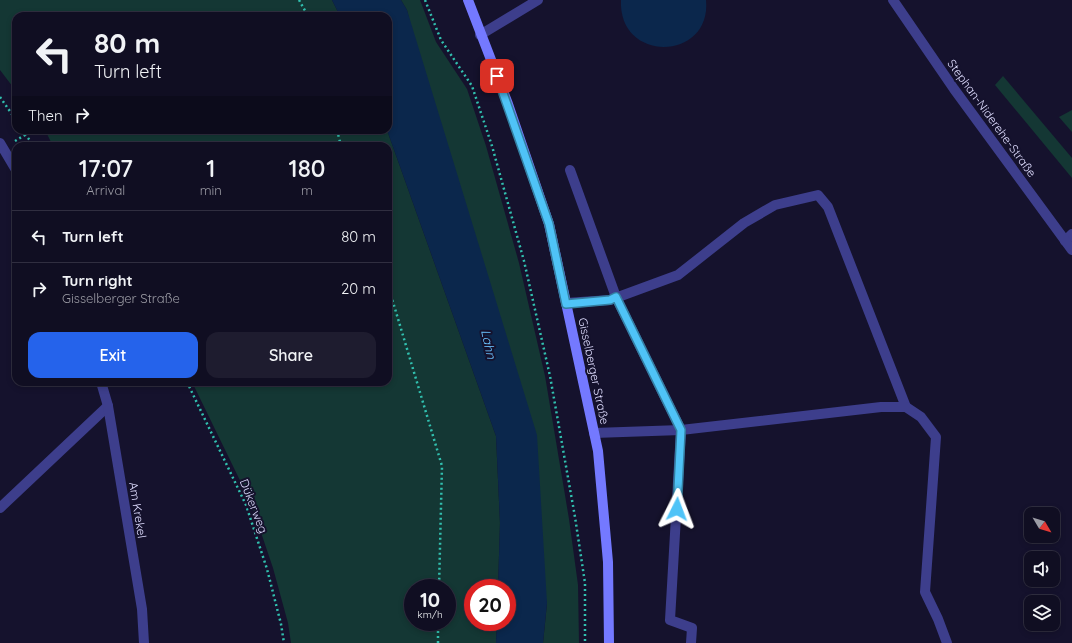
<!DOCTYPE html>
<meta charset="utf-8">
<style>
body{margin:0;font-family:Quicksand,sans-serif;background:#1e1c2f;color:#f1f3f6;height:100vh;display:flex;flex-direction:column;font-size:15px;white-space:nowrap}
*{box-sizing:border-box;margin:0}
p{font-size:13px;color:#9c9ca5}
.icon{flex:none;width:22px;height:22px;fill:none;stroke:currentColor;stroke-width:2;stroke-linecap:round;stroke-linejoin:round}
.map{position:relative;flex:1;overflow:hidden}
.sheet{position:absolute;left:12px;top:142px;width:380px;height:244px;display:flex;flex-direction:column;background:#100e22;border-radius:12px;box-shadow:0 2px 6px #0003,0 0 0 1px #302e40}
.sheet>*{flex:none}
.banner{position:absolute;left:12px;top:12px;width:380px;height:122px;border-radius:12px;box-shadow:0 2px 6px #0003,0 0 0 1px #302e40;background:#100e22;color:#f1f3f6;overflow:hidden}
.needle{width:26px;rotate:128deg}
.tools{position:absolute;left:1024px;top:507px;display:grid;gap:8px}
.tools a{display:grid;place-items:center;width:36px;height:36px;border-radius:8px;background:#100e22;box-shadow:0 2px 6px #0003,0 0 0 1px #302e40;font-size:20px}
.speed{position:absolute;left:404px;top:579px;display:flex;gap:8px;font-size:20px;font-weight:700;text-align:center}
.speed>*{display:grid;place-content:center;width:52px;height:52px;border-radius:50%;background:#100e22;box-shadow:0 2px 6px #0003,0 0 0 1px #302e40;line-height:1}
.speed small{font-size:10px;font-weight:400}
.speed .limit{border:6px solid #d22;background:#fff;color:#111}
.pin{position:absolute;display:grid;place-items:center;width:34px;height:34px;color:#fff;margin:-17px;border-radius:8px;box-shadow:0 2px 6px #0006}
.me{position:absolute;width:44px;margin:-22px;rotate:3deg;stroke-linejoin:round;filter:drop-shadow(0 0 3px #0008)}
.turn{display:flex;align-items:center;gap:14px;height:84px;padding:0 16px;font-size:18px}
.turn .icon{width:52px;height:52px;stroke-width:2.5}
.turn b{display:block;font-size:28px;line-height:34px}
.then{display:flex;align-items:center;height:38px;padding:0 16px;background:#0003;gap:8px;font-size:15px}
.eta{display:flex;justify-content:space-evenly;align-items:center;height:68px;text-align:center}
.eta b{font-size:24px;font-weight:600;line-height:28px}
.button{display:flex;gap:8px;margin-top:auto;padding:8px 16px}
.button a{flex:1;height:46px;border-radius:12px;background:#2563eb;color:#fff;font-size:16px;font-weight:600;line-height:46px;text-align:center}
.button a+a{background:#1e1c2f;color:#f1f3f6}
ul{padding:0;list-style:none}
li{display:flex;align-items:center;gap:12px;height:52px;padding:0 16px;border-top:1px solid #302e40}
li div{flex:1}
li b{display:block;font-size:15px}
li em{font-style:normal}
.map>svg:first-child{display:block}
.green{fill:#143734;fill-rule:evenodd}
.water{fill:#0b274c}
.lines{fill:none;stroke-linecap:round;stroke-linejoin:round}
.path{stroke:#31c0af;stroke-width:2.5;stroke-dasharray:2 3;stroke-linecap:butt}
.lane{stroke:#3d3e8c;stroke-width:10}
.street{stroke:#3d3e8c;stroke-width:10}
.secondary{stroke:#7479ff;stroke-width:10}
.route-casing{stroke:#337fa1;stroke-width:10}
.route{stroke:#4fc3f7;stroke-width:7}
.labels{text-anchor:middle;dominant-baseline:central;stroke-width:4;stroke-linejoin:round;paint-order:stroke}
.street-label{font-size:12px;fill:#dfddff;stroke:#15122d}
.water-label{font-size:13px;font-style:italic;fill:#6bc3ff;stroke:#15122d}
</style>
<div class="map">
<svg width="1072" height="643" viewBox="0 0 1072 643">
<rect width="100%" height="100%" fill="#15122d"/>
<g class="green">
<path d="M 0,0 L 332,0 L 340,16 L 16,16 L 16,91 L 0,70 Z"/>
<path d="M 401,0 L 420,0 L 436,42 L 467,89 L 486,146 L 519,263 L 545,376 L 569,519 L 578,585 L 579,643 L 543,643 L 547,603 L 407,10 Z"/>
<path d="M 1003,76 L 1072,158 L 1072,178 L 995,85 Z"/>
<path d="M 1072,110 L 1072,132 L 1059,117 Z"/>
<path d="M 45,130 L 387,130 L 496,436 L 500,523 L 498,588 L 473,588 L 473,622 L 497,622 L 496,643 L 291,643 L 288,623 L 273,568 L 251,503 L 192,382 L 388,382 L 388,146 L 53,146 ZM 413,588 L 447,588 L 447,622 L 413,622 Z"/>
</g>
<g class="water">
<path d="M 332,0 L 401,0 L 407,10 L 537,435 L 547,603 L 543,643 L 496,643 L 497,622 L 507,622 L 507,588 L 498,588 L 500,523 L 496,436 L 387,130 L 388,130 L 388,16 L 340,16 Z"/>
<path d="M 621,0 L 706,0 C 712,61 618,64 621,0 Z"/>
</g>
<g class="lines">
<g class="path">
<path d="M 299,0 L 308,16"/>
<path d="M 425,0 L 441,40 L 472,86 L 492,146 L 524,261 L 550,376 L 575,517 L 585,583 L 585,643"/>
<path d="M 0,97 L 16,120"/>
<path d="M 22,130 L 34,146"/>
<path d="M 337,130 L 341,146"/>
<path d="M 15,141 L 25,135"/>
<path d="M 388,291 L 393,302 L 442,466 L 439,588"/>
<path d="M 187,382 L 246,505 L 267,569 L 281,624 L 284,643"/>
<path d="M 438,643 L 438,622"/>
</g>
<g class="lane">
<path d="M 480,35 L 538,0"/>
<path d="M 570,170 L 616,297 L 681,430 L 670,620 L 692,628 L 691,643"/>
<path d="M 1065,241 L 1072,234"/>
<path d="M 566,303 L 610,300 L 678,275 L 744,223 L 775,205 L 818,195 L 828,207 L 906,407"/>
<path d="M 594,433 L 681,430 L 881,407 L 906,407 L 921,417 L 936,437 L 925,592 L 938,619 L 947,643"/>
<path d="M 0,508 L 108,406"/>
</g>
<g class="street">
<path d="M 893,0 L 954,89 L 1072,250"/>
<path d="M 0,143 L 16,170"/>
<path d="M 101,382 L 108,406 L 142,609 L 144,643"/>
</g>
<path class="secondary" d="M 468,0 L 508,104 L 549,224 L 598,451 L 608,562 L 609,643"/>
</g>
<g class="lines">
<defs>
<path id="route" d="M 497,76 L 549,224 L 566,304 L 610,300 L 616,297 L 681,430 L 677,509"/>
</defs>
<use href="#route" class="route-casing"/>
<use href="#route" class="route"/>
</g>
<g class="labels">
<g class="street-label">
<text transform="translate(992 118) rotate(54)">Stephan-Niderehe-Straße</text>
<text transform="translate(594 371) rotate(78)">Gisselberger Straße</text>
<text transform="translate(254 506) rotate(69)">Dükerweg</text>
<text transform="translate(138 510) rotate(81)">Am Krekel</text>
</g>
<g class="water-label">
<text transform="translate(489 344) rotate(78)">Lahn</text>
</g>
</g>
</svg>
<div class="tools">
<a><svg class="needle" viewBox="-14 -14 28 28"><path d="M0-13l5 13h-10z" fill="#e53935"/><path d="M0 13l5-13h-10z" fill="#9c9ca5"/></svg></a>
<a><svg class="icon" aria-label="sound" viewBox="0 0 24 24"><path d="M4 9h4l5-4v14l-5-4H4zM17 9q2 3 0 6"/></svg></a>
<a><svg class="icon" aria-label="layers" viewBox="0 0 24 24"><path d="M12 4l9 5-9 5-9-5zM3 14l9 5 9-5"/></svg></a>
</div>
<div class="speed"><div>10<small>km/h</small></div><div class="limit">20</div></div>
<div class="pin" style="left:497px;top:76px;background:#d93025"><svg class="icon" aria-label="arrive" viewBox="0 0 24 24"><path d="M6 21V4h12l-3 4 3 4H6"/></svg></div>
<svg class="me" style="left:677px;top:509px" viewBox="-20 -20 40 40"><path d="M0-17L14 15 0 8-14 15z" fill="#4fc3f7" stroke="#fff" stroke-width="4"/></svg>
<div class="banner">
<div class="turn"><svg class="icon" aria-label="left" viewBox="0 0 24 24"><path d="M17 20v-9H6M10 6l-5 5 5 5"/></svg><div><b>80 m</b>Turn left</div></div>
<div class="then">Then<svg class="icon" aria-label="right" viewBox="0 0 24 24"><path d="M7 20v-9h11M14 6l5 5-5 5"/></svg></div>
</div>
<section class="sheet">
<div class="eta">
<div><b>17:07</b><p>Arrival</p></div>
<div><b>1</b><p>min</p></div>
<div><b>180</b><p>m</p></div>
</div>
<ul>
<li><svg class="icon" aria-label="left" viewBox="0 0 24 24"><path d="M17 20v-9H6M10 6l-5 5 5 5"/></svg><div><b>Turn left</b></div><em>80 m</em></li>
<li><svg class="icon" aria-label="right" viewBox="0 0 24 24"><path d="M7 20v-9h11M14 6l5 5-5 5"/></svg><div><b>Turn right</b><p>Gisselberger Straße</p></div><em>20 m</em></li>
</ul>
<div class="button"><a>Exit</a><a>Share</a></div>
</section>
</div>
